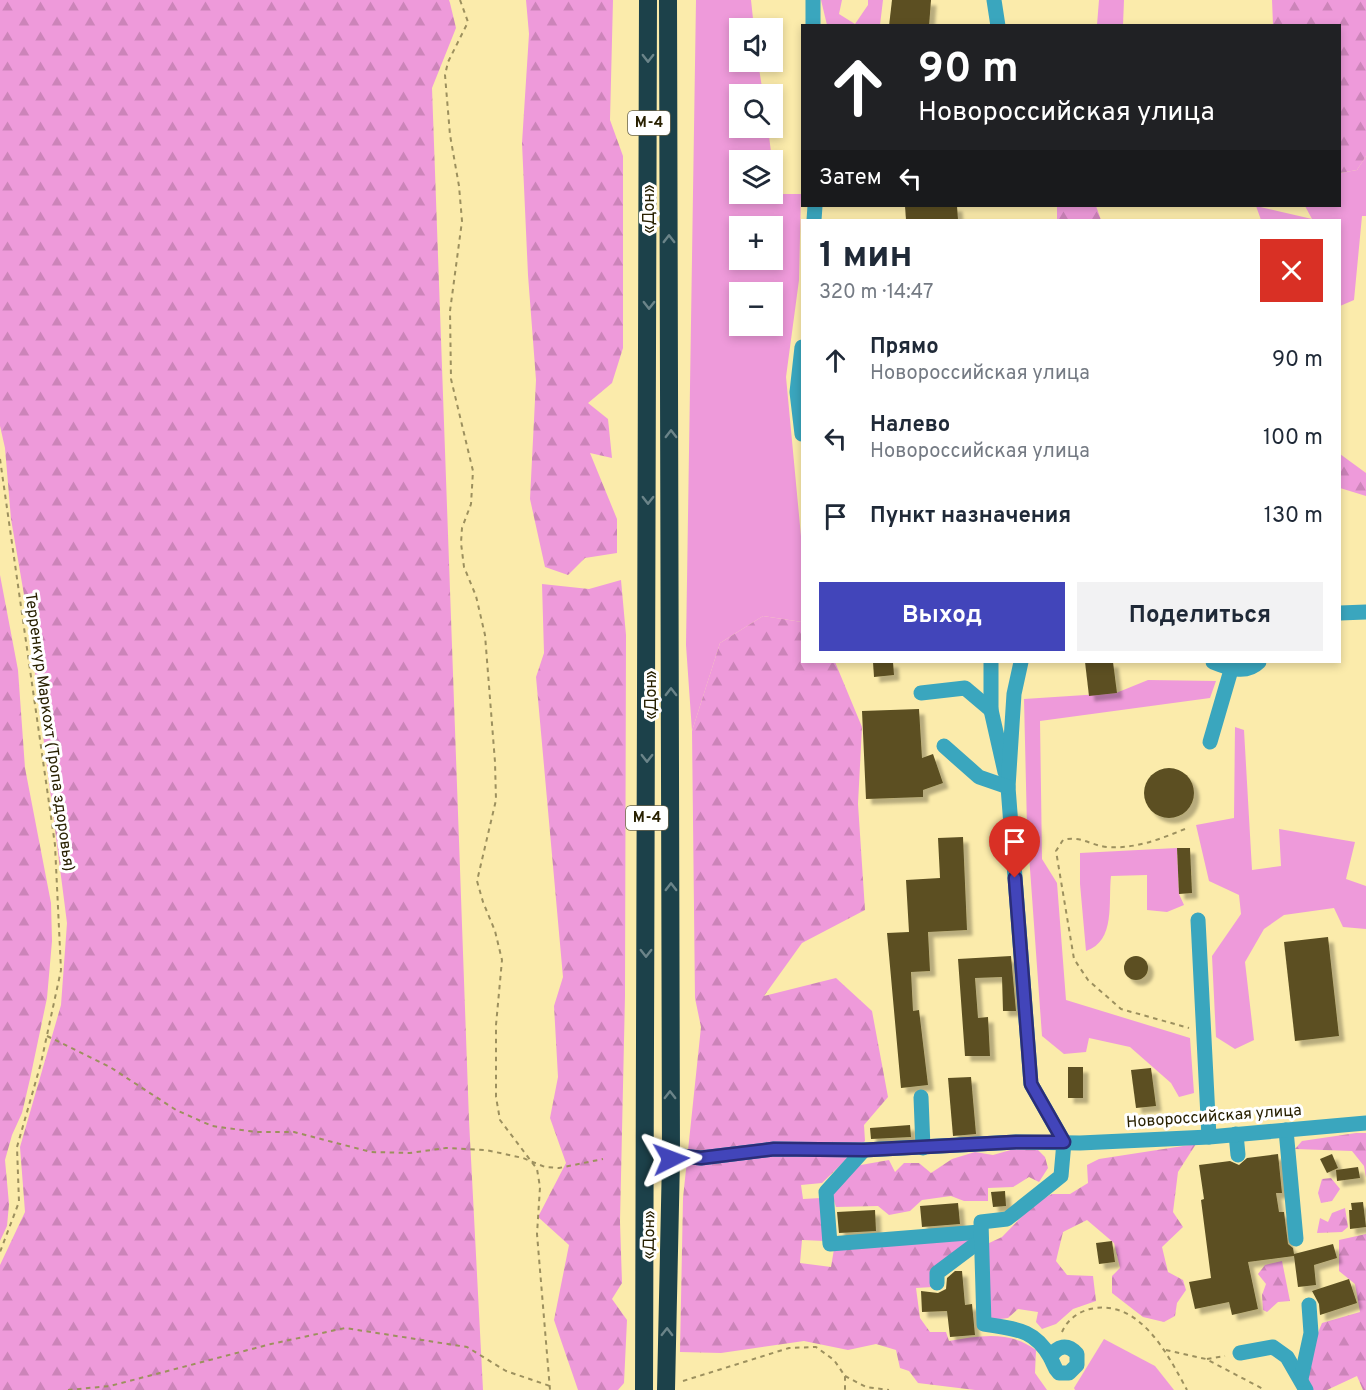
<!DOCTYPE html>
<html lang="ru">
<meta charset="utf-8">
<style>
body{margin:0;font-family:Overpass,sans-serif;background:#f2f2f3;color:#1f2937;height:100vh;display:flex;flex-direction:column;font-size:22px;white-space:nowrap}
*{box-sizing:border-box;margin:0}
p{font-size:20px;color:#747a83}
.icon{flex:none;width:33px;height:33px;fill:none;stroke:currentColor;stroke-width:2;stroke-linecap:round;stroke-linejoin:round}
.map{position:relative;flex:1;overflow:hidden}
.details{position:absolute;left:801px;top:219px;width:540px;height:444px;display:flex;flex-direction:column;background:#fff;border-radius:0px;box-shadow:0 3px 9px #0003}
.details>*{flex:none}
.banner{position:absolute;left:801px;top:24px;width:540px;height:183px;border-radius:0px;box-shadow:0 3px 9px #0003;background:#202124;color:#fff;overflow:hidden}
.fabs{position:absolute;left:729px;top:18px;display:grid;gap:12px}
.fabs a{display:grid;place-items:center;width:54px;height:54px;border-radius:0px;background:#fff;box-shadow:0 3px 9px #0003;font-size:30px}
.pin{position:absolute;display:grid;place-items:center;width:51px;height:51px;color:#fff;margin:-62px -26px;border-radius:50% 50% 50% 0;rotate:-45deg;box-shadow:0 0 6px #0007}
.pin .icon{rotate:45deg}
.me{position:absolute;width:66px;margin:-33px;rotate:87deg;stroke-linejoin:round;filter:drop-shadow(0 0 4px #0008)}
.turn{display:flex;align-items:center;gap:21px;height:126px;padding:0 18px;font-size:27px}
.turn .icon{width:78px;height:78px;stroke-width:2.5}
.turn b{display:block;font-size:42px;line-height:51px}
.then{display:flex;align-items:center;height:57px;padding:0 18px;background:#0003;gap:12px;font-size:22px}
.round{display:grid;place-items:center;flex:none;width:63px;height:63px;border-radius:0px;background:#f2f2f3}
.head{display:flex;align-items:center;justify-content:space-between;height:102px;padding:0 18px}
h1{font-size:36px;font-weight:700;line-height:45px}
.action{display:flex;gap:12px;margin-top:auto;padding:12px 18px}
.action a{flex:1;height:69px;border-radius:0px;background:#4245ba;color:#fff;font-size:24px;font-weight:700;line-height:69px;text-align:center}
.action a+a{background:#f2f2f3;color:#1f2937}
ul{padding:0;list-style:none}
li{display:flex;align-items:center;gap:18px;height:78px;padding:0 18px}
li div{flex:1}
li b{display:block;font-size:22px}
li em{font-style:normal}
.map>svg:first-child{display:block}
.green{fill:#ee9ada;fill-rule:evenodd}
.forest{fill:url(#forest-firs)}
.building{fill:#5b5022;filter:url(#shadow)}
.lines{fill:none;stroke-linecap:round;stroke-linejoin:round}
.path{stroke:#9c905e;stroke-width:2;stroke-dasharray:4.5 4.5;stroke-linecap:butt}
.minor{stroke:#3aa6be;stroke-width:15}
.highway{stroke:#1c414a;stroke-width:18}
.oneway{stroke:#6b8489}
.route-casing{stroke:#2b2d79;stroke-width:15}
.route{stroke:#4245ba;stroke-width:10}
.labels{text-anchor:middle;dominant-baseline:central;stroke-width:6;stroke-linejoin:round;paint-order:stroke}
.shield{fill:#fff;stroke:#68634c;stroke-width:1.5}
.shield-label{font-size:15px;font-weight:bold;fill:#282000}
.street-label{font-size:16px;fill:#282000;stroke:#fff}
</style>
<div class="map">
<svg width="1366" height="1390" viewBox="0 0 1366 1390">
<defs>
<pattern id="forest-firs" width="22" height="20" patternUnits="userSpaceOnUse" patternTransform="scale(1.5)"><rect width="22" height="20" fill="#ee9ada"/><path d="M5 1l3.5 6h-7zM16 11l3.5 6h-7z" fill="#cc84b9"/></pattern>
<filter id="shadow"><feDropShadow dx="5.5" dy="5.5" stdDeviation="1.5" flood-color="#0004"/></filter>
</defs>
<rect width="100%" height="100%" fill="#fbebab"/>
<g class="green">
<path d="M 696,0 L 751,0 L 754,28 L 740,28 L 740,62 L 758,62 L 763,94 L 740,94 L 740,128 L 768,128 L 772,160 L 740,160 L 740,194 L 801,194 L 799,280 L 786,377 L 802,547 L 802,622 L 763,616 L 720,643 L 692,731 L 686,645 ZM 740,226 L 772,226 L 772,260 L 740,260 ZM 740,292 L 772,292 L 772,326 L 740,326 Z"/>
<path d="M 821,0 L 842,0 L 839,14 L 855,24 L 868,5 L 868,0 L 883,0 L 880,25 L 827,25 Z"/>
<path d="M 1099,0 L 1124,0 L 1123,25 L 1097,25 Z"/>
<path d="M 1366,156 L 1366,216 L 1362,216 L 1354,300 L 1340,306 L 1340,220 L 1261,220 L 1256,206 L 1312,219 L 1305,206 L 1340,206 L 1340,173 L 1357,170 Z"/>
<path d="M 1148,680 L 1216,681 L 1210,698 L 1040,721 L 1042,859 L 1057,883 L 1066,1000 L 1190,1038 L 1194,1093 L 1179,1097 L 1171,1083 L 1130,1047 L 1089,1038 L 1086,1052 L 1064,1054 L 1042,1036 L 1027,827 L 1024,699 L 1116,693 Z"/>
<path d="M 1235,727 L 1244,730 L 1252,870 L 1281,866 L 1279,829 L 1355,842 L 1346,879 L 1366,886 L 1366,929 L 1343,927 L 1334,908 L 1284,915 L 1264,929 L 1245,962 L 1254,1040 L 1235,1049 L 1216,1037 L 1212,956 L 1241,914 L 1239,895 L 1209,881 L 1196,825 L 1234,818 Z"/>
<path d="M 1177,848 L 1179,894 L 1184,905 L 1167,912 L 1147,910 L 1147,875 L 1111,876 C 1108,902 1116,941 1086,951 L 1080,884 L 1080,853 Z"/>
<path d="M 1104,1339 L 1155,1366 L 1174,1390 L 1075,1390 L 1074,1388 Z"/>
</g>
<g class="forest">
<path d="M 0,0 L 449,0 L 450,3 L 456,28 L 432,88 L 469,1120 L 483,1390 L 0,1390 L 0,1265 L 25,1212 L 20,1147 L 61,1005 L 67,923 L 28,618 L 11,519 L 5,448 L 0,426 Z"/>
<path d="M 526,0 L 613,0 L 610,120 L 623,156 L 623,348 L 612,383 L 588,403 L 608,419 L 612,458 L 590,453 L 617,519 L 617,553 L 585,558 L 568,575 L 545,567 L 530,499 L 536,380 L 528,275 L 522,143 L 529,34 Z"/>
<path d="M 1272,0 L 1366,0 L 1366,156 L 1357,170 L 1340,173 L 1340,26 L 1273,25 Z"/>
<path d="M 1057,206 L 1096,206 L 1101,220 L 1057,220 Z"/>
<path d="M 1340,454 L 1366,473 L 1366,496 L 1340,488 Z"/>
<path d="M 0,575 L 18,670 L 25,768 L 51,903 L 52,941 L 47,998 L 30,1079 L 22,1113 L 12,1135 L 5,1160 L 9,1204 L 7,1226 L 0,1241 Z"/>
<path d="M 621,580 L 626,635 L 625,996 L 620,1222 L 622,1283 L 612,1299 L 627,1320 L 624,1383 L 618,1390 L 578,1390 L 554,1320 L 569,1245 L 538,1217 L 566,1163 L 550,1118 L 558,1077 L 554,1006 L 563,977 L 536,677 L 544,653 L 542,584 L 589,589 Z"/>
<path d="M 763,616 L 802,622 L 802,662 L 835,662 L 862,727 L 858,804 L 865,910 L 802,943 L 764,996 L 836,978 L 872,1011 L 888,1097 L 864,1125 L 865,1141 L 822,1183 L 801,1185 L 803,1199 L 821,1198 L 825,1241 L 802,1240 L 800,1263 L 831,1267 L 834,1249 L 973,1237 L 933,1287 L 916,1288 L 920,1318 L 930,1332 L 946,1332 L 949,1341 C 979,1336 1009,1330 1036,1350 L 1035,1373 L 1047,1390 L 975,1390 L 918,1383 L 909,1371 L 900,1368 L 896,1350 L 876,1344 L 848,1350 L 804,1341 L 721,1353 L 680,1352 L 683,1198 L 701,1027 L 695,998 L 692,731 L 720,643 Z"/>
<path d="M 1356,1133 L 1366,1133 L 1366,1178 L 1364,1166 L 1352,1151 L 1295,1149 L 1302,1141 Z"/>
<path d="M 1196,1144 L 1178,1172 L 1173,1212 L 1183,1227 L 1162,1247 L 1168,1272 L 1183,1280 L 1186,1290 L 1177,1303 L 1175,1316 L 1164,1322 L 1143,1317 L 1112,1293 L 1112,1276 L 1120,1268 L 1114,1243 L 1087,1220 L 1063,1232 L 1056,1261 L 1067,1275 L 1093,1276 L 1096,1301 L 1073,1309 L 1056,1324 L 1042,1329 L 1036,1322 L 1038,1312 L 1018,1309 L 1008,1318 L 993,1320 L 988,1314 L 987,1244 L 1002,1237 L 1035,1203 L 1052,1194 L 1070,1194 L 1088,1183 L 1087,1165 L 1099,1159 Z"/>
<path d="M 1014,1149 L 1038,1150 L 1045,1157 L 1048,1168 L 1039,1182 L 1029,1177 L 1013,1187 L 988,1188 L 988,1201 L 964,1201 L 951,1196 L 922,1200 L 910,1211 L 889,1215 L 878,1206 L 836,1207 L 832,1195 L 855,1166 L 889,1160 L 895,1172 L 904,1163 L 919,1163 L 931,1173 L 952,1159 L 975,1152 L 993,1155 Z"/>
<path d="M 1331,1178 L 1340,1189 L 1332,1201 L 1321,1203 L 1318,1193 L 1322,1179 Z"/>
<path d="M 1345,1208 L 1348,1227 L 1342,1232 L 1317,1233 L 1320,1218 L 1328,1222 L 1332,1213 Z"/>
<path d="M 1366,1234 L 1366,1390 L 1363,1390 L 1357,1376 L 1327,1390 L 1312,1390 C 1301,1370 1314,1343 1322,1323 L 1360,1312 L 1355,1284 L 1339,1271 L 1339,1240 Z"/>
<path d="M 1282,1261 L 1290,1301 L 1278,1302 L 1267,1312 L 1263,1310 L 1262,1295 L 1266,1284 L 1258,1274 L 1265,1265 Z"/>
</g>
<g class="building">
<path d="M 892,0 L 931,0 L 929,26 L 889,26 Z"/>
<path d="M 905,206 L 957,206 L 958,220 L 906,220 Z"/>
<path d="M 873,662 L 893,662 L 894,675 L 874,677 Z"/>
<path d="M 1085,662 L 1113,662 L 1117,693 L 1089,696 Z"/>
<path d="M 919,709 L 922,758 L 933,754 L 943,783 L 923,790 L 923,797 L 866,799 L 862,711 Z"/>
<circle cx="1169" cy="793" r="25"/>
<path d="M 963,837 L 967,930 L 928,932 L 930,971 L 911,972 L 913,1011 L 919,1010 L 928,1085 L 901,1088 L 887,933 L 909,932 L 906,880 L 940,878 L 938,838 Z"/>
<path d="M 1177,848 L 1190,848 L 1192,893 L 1179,894 Z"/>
<path d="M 1328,937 L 1339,1036 L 1295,1041 L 1284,942 Z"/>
<circle cx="1136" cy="968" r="12"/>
<path d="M 1011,956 L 1016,1011 L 1003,1011 L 1002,977 L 975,978 L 978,1018 L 988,1017 L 990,1056 L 965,1056 L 958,959 Z"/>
<rect x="1068" y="1067" width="15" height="31"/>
<path d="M 1151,1068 L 1156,1106 L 1136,1108 L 1131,1070 Z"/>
<path d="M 971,1077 L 976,1134 L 953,1136 L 948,1078 Z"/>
<path d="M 910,1125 L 911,1137 L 871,1139 L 870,1128 Z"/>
<path d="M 1278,1154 L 1282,1193 L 1276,1193 L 1279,1212 L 1284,1212 L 1288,1244 L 1293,1248 L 1294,1254 L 1333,1244 L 1337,1258 L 1314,1265 L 1316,1285 L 1298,1287 L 1294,1256 L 1248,1262 L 1258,1309 L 1232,1315 L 1229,1302 L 1195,1309 L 1189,1282 L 1211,1278 L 1201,1200 L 1204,1199 L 1199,1165 L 1230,1161 L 1239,1165 L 1247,1158 Z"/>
<path d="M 1332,1154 L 1338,1168 L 1327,1173 L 1320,1159 Z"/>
<path d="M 1358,1167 L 1360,1178 L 1337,1181 L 1336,1170 Z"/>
<path d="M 1005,1191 L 1006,1206 L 993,1207 L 991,1192 Z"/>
<path d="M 1363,1202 L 1366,1227 L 1350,1229 L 1349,1210 L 1352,1210 L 1351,1203 Z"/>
<path d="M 958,1203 L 960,1224 L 922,1227 L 920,1206 Z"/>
<path d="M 875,1210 L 876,1231 L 839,1233 L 837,1212 Z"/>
<path d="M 1112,1241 L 1115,1262 L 1099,1264 L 1096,1243 Z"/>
<path d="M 955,1271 L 962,1271 L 965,1305 L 972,1304 L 975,1335 L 950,1337 L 947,1311 L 922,1312 L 921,1291 L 938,1293 L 946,1289 L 947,1278 Z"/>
<path d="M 1349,1279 L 1357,1303 L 1320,1315 L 1319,1304 L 1312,1291 Z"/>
</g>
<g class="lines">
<g class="path">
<path d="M 460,0 L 468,22 L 448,62 L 445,75 L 450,135 L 459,186 L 462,221 L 450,311 L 451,379 L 473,471 L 471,504 L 462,528 L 461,543 L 464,567 L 476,596 L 485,635 L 495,762 L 496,800 L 477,881 L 483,902 L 495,931 L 502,960 L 496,1025 L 496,1097 L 500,1120 L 537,1169 L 540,1187 L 537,1234 L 550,1390"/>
<path d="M 0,459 L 55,845 L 61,970 L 41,1063 L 17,1147 L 19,1202 L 0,1252"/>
<path d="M 1185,829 C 1160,839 1136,849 1108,847 C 1091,846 1081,835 1063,840 L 1056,851 L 1074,959 L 1088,980 L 1121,1009 L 1189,1028"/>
<path d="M 47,1036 L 110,1067 L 176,1110 L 212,1126 L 256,1132 L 294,1132 L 371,1152 L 410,1153 L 446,1148 L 486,1150 L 523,1158 L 545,1167 L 559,1168 L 603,1159"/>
<path d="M 1062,1332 C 1067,1320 1078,1312 1090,1309 C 1140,1298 1168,1355 1187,1390"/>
<path d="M 1166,1350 L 1206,1359 L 1265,1390"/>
<path d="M 1207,1359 L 1225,1356"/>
<path d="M 845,1376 L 866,1387 L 889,1390"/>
<path d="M 683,1381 L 789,1348 L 816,1347 L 834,1360 L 845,1376 L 845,1390"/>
<path d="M 68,1390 L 110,1386 L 271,1344 L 345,1328 L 467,1347 L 506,1371 L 550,1386"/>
</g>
<g class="minor">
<path d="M 813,0 L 813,26"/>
<path d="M 994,0 L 998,26"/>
<path d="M 814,220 L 815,206"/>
<path d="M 802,347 L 797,392 L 802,434"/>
<path d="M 1340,613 L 1366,612"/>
<path d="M 991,662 L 991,710 L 1005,772"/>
<path d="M 1021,662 L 1014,694 L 1008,787 L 1031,1084 L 1064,1142"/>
<path d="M 1213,662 C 1228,668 1246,675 1259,662"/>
<path d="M 921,693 L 965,688 L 991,710"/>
<path d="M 1210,742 L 1231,670"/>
<path d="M 944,746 L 979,777 L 1008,787"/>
<path d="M 1198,920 L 1209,1137"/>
<path d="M 921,1097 L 923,1148"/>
<path d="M 1286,1130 L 1296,1239"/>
<path d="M 1236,1134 L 1238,1155"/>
<path d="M 864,1150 L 826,1192 L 830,1244 L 980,1232"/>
<path d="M 671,1155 L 701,1158 L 774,1149 L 864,1150 L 1016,1142 L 1080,1143 L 1209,1137 L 1366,1123"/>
<path d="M 937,1283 L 937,1273 L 981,1240"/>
<path d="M 1240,1353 L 1273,1347 L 1287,1357 L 1306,1390"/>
<path d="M 1051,1357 C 1057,1346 1067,1343 1077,1354 L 1077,1365 L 1069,1373 L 1059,1373 C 1053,1367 1054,1363 1050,1357 C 1034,1328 1013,1329 984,1324 L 981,1222 L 1007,1219 L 1061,1176 L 1064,1142"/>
<path d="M 1301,1379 L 1311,1333 L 1309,1305"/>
</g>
<g class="highway">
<path d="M 644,1390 L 648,0"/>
<path d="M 666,1390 L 671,1159 L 668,0"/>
</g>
</g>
<defs><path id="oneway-chevron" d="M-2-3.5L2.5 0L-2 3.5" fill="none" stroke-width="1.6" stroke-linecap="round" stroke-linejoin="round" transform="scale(1.5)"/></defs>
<g class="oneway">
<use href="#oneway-chevron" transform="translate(648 58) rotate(90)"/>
<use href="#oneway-chevron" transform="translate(669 239) rotate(-90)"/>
<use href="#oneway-chevron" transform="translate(649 305) rotate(90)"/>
<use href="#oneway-chevron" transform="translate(671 434) rotate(-90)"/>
<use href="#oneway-chevron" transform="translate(648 500) rotate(90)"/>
<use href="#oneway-chevron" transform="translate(671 692) rotate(-90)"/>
<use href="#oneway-chevron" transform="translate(647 758) rotate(90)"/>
<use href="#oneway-chevron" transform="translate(671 887) rotate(-90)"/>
<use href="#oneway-chevron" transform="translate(646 953) rotate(90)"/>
<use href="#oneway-chevron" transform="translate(670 1095) rotate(-90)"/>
<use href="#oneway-chevron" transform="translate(667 1332) rotate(-89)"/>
</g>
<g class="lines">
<defs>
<path id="route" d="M 671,1159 L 671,1155 L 701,1158 L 774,1149 L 864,1150 L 1016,1142 L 1064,1142 L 1031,1084 L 1015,878"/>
</defs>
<use href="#route" class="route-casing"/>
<use href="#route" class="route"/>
</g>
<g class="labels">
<g class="shield">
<rect x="628" y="111" width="42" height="24" rx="4.5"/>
<rect x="626" y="806" width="42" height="24" rx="4.5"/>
</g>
<g class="shield-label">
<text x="649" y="123">М-4</text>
<text x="647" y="818">М-4</text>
</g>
<g class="street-label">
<text transform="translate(650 209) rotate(-90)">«Дон»</text>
<text transform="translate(652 695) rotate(-90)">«Дон»</text>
<text transform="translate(49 732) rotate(82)">Терренкур Маркохт (Тропа здоровья)</text>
<text transform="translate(1214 1117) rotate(-4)">Новороссийская улица</text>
<text transform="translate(650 1235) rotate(-89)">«Дон»</text>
</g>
</g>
</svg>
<div class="fabs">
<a><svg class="icon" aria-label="sound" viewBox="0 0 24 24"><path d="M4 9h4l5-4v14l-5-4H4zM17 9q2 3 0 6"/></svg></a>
<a><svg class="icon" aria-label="search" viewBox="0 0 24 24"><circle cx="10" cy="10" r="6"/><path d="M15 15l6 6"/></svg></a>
<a><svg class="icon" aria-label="layers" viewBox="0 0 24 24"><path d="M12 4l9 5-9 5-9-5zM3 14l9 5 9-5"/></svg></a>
<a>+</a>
<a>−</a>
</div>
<div class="pin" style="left:1015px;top:878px;background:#d93025"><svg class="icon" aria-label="arrive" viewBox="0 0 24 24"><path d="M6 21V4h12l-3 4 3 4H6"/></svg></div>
<svg class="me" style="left:671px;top:1159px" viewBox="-20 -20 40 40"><path d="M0-17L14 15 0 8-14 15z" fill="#4245ba" stroke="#fff" stroke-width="4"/></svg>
<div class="banner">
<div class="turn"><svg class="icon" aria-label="ahead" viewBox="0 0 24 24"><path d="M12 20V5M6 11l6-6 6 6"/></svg><div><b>90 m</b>Новороссийская улица</div></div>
<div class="then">Затем<svg class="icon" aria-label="left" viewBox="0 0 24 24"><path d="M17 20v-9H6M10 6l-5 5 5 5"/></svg></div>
</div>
<section class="details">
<div class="head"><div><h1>1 мин</h1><p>320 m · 14:47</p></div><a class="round" style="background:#d93025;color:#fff"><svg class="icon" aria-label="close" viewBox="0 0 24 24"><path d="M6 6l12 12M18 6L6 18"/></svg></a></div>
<ul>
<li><svg class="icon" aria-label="ahead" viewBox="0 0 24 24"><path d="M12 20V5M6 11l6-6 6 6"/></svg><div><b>Прямо</b><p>Новороссийская улица</p></div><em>90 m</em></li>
<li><svg class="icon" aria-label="left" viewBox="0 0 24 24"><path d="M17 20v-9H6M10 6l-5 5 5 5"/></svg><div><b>Налево</b><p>Новороссийская улица</p></div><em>100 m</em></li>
<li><svg class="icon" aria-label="arrive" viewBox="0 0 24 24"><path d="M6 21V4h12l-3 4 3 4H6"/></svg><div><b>Пункт назначения</b></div><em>130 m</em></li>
</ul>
<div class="action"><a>Выход</a><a>Поделиться</a></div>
</section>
</div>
